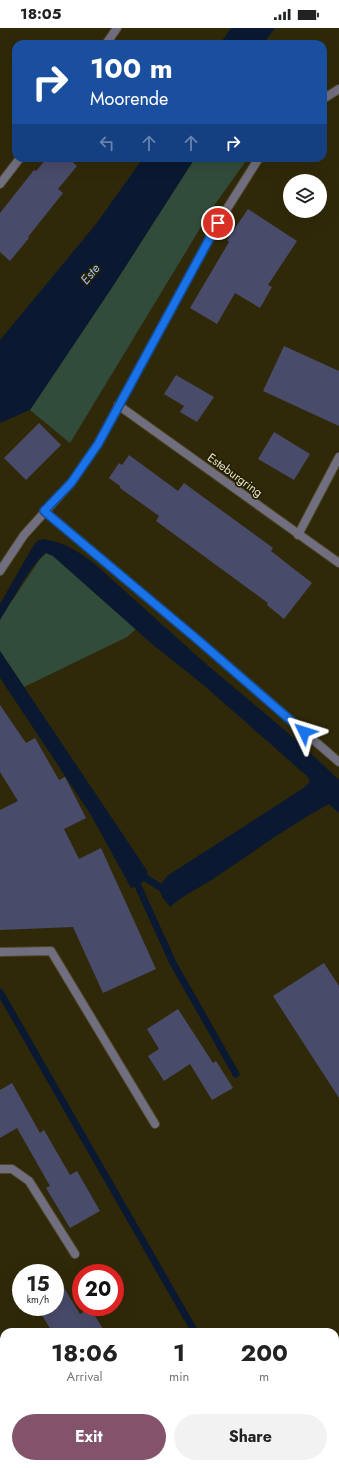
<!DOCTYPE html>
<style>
body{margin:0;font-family:Jost,sans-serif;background:#f2f2f2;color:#222;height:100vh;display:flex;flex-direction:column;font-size:15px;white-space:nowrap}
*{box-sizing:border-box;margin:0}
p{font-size:13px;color:#767676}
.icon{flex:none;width:22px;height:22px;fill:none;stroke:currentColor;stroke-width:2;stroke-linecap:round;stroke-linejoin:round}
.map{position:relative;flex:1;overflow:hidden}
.details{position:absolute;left:0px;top:1300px;width:339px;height:140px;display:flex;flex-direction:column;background:#fff;border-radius:12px 12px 0 0;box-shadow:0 4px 16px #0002}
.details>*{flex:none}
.banner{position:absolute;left:12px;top:12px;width:315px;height:122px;border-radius:12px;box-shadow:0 4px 16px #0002;background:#1a4fa0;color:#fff;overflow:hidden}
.tools{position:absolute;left:283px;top:146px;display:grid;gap:8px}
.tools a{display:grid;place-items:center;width:44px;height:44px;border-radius:50%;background:#fff;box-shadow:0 4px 16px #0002;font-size:20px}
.speed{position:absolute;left:12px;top:1236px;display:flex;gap:8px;font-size:20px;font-weight:700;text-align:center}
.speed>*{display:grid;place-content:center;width:52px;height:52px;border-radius:50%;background:#fff;box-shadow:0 4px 16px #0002;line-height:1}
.speed small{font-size:10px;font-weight:400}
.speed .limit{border:6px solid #d22;background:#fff;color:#111}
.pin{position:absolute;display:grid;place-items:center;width:34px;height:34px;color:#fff;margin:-17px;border:2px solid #fff;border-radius:50%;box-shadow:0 1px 4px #0007}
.me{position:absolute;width:44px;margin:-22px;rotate:311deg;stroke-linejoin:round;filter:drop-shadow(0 0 3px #0008)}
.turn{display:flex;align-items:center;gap:14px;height:84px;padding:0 12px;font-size:18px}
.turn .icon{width:52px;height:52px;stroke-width:2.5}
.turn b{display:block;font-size:28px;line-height:34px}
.lanes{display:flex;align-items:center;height:38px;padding:0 12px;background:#0003;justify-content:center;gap:20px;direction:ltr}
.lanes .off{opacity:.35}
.eta{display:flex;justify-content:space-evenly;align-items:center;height:68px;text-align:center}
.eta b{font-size:24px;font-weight:700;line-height:28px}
.button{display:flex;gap:8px;margin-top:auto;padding:8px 12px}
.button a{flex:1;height:46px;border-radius:24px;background:#83536c;color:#fff;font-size:16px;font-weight:700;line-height:46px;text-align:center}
.button a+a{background:#f2f2f2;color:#222}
.status{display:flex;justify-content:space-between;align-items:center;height:28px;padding:0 20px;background:#fff;direction:ltr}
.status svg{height:11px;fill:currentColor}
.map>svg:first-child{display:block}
.green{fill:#324c3c}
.water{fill:#0a1931}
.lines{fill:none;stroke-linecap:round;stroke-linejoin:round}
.stream{stroke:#0a1931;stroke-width:7}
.building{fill:#494b6b}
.service-casing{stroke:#4d4629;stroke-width:10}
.minor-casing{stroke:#4d4629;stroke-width:10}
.tertiary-casing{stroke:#4d4629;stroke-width:10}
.service{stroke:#716f7f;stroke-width:8}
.minor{stroke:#716f7f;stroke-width:8}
.tertiary{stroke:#716f7f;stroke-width:8}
.route-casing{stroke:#114b97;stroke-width:10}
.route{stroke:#1a73e8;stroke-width:7}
.labels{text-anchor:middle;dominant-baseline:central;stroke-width:3.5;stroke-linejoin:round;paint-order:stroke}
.street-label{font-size:12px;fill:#e5e1cf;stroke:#262000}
.water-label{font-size:13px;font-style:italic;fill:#a0c0f4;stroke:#262000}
</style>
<div class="status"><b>18:05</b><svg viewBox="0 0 49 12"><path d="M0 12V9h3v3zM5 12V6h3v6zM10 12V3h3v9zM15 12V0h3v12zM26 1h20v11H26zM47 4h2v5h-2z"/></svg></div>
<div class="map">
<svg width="339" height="1440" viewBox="0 0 339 1440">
<rect width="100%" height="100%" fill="#302909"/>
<g class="green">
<path d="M 195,130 L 248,130 L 213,179 L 70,415 L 30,382 L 113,258 Z"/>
<path d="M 46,525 L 53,528 L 136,601 L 127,609 L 24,659 L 0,623 L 0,589 L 14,570 L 40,531 Z"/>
</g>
<g class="water">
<path d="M 231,0 L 275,0 L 263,16 L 220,16 Z"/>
<path d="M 143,130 L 195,130 L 113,258 L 30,382 L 0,395 L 0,312 L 96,196 Z"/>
<path d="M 43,511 C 64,514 80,524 96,537 L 205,635 L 301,716 L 339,752 L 339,785 L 329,776 C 290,797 253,824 216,849 C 201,859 183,867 170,879 C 159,865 156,863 167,848 L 302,761 L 310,754 L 308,749 L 201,655 L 152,616 L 53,528 L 46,525 C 31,536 11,575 0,592 L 0,576 L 32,520 L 37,513 Z"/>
<path d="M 0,623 L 148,844 L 143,854 L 131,860 L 91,787 L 0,650 Z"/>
</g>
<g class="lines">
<g class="stream">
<path d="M 138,845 L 166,863 L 168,862"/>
<path d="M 134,849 L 173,935 L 236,1046"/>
<path d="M 0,964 L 195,1304"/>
<path d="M 109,1436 L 112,1440"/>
<path d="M 271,1436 L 273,1440"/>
</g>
</g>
<g class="building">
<path d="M 47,130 L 68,130 L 77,138 L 58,161 L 63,165 L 28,209 L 29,210 L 10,233 L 0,224 L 0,185 L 34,142 L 36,143 Z"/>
<path d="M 248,181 L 297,213 L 268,257 L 272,259 L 260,280 L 235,265 L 217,296 L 190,280 L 229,214 L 227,212 Z"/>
<path d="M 284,318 L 339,343 L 339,398 L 263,363 Z"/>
<path d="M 176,347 L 214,369 L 197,394 L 180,384 L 184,378 L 164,366 Z"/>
<path d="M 39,395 L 61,417 L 26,452 L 4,430 Z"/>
<path d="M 274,404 L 310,426 L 294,452 L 258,431 Z"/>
<path d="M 129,427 L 178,463 L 184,455 L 273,520 L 271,523 L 312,555 L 284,591 L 267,577 L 268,575 L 156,493 L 159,488 L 120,460 L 120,458 L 109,450 L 119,435 L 122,437 Z"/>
<path d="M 0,677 L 26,715 L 35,710 L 59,752 L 65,749 L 86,790 L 64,801 L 79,831 L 101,820 L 156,941 L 103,965 L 73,899 L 0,902 L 0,782 L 18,773 L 0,744 Z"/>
<path d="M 324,935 L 339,958 L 339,1070 L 273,968 Z"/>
<path d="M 178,981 L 213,1035 L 216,1033 L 233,1060 L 212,1072 L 190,1036 L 164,1053 L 148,1028 L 159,1021 L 147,1001 Z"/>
<path d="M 12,1055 L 40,1105 L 44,1102 L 70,1147 L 77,1143 L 100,1183 L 70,1200 L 46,1160 L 50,1158 L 17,1100 L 0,1110 L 0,1062 Z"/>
<path d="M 55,1245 L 80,1286 L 90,1280 L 105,1304 L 48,1304 L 51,1302 L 37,1279 L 55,1279 Z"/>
</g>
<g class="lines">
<defs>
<g id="service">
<path d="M 44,483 L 198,612 L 339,734"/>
<path d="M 298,507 L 339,429"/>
<path d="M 0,924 L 51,923 L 155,1096"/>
<path d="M 0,1141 L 12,1141 L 29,1153 L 75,1226"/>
</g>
<g id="minor">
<path d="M 106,16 L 117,0"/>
<path d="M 0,156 L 20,130"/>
<path d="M 118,377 L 339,535"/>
</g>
<g id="tertiary">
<path d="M 323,71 L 339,61"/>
<path d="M 0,543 L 24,507 L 71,455 L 98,416 L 218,195 L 259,130"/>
</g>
</defs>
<use href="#service" class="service-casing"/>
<use href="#minor" class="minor-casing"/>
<use href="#tertiary" class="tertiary-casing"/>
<use href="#service" class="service"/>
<use href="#minor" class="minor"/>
<use href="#tertiary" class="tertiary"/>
</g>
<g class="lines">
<defs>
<path id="route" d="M 218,195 L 98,416 L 71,455 L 44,483 L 198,612 L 304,704"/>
</defs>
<use href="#route" class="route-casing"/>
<use href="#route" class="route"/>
</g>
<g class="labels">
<g class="street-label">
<text transform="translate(235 447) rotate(36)">Esteburgring</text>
</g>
<g class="water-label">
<text transform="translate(90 246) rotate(-50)">Este</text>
</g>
</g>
</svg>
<div class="tools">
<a><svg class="icon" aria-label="layers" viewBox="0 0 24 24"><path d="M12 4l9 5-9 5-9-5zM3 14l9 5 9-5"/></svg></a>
</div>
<div class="speed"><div>15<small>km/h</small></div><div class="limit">20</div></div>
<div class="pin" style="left:218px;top:195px;background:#d93025"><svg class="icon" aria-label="arrive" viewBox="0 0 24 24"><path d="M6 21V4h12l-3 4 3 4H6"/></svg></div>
<svg class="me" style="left:304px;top:704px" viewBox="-20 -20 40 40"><path d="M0-17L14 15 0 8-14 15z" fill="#1a73e8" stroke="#fff" stroke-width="4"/></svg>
<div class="banner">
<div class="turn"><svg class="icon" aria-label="right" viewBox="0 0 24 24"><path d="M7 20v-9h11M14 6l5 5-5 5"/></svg><div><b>100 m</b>Moorende</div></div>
<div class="lanes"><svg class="icon off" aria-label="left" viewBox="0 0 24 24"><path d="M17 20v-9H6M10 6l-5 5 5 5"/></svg><svg class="icon off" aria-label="ahead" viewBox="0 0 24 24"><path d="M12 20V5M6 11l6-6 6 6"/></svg><svg class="icon off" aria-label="ahead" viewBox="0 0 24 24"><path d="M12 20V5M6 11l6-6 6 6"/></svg><svg class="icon" aria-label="right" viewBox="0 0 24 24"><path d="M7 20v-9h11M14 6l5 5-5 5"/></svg></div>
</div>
<section class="details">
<div class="eta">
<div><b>18:06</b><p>Arrival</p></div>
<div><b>1</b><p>min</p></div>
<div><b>200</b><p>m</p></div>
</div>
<div class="button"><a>Exit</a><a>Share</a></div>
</section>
</div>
